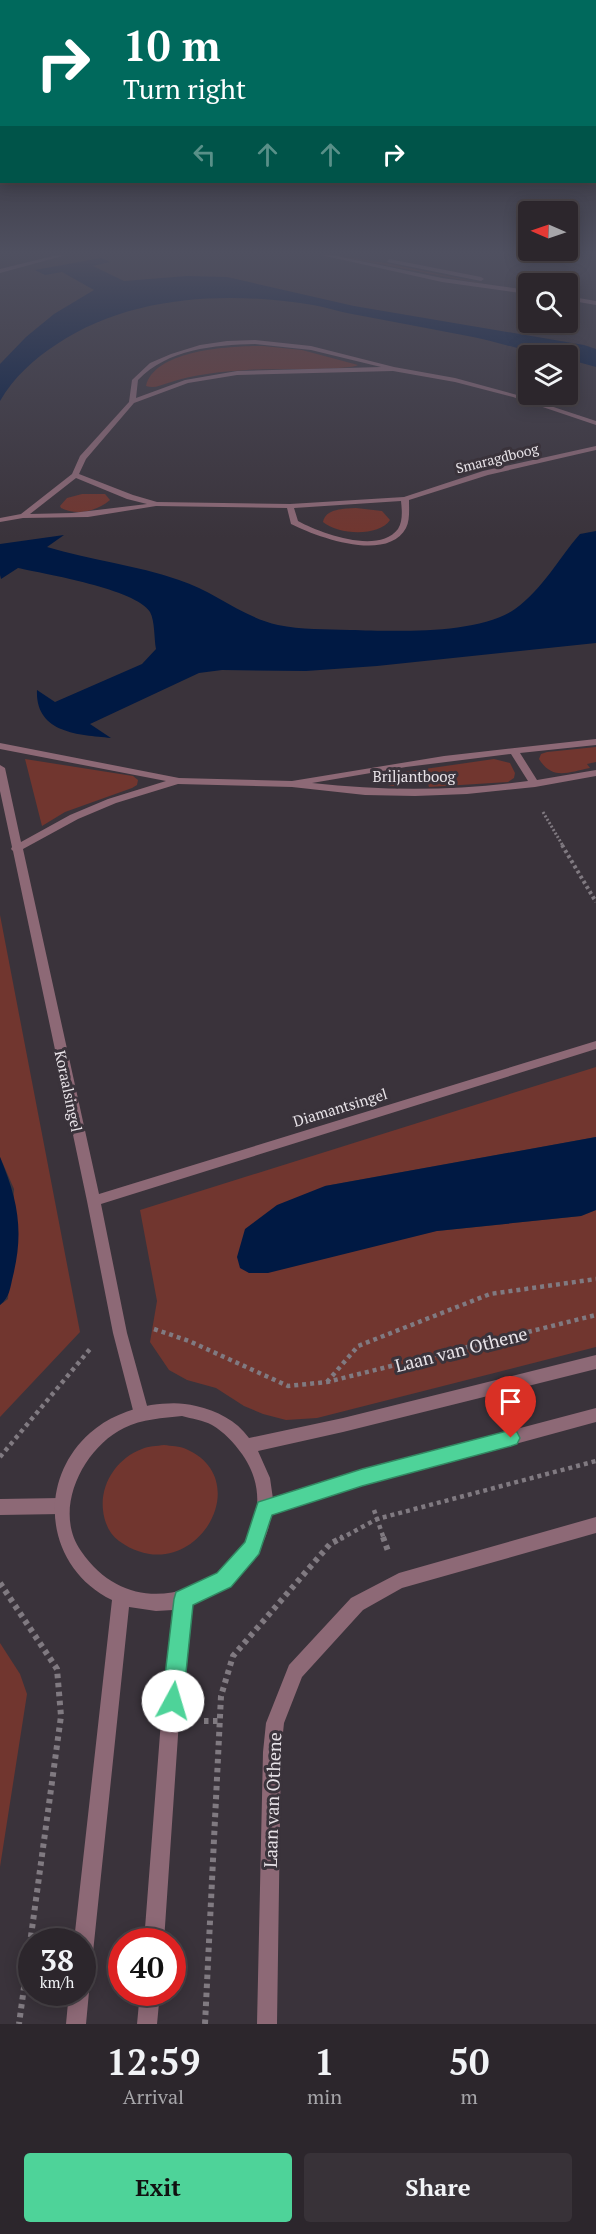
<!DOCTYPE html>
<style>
body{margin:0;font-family:"PT Serif",serif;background:#383238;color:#f1f3f6;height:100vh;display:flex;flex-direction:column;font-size:22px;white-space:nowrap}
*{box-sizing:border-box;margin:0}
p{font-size:20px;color:#a6a5a9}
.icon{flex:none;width:33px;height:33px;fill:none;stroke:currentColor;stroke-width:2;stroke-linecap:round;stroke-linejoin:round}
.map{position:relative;height:2024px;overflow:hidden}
.details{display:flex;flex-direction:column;background:#2c262c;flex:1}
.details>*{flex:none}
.hud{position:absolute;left:0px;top:0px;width:597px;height:183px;box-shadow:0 3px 15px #0003,0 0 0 2px #484348;background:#00695c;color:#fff;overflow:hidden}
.needle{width:39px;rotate:272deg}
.fabs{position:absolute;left:518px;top:201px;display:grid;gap:12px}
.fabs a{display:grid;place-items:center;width:60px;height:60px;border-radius:6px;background:#2c262c;box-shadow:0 3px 15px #0003,0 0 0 2px #484348;font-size:30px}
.speed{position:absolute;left:18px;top:1928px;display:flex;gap:12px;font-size:30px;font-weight:700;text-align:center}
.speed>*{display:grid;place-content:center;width:78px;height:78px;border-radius:50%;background:#2c262c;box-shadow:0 3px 15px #0003,0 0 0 2px #484348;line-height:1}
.speed small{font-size:15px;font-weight:400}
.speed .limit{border:9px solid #d22;background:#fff;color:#111}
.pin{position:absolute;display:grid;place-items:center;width:51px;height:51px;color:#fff;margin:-62px -26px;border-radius:50% 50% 50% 0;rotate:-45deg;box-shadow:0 0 6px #0007}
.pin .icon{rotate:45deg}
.me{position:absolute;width:66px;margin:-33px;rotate:6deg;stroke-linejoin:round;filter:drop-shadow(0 0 4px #0008)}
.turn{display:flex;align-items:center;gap:21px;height:126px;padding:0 24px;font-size:27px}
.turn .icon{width:78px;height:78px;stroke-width:2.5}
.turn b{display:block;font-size:42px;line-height:51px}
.lanes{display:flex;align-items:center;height:57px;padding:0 24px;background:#0003;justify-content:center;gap:30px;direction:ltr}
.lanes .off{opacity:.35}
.eta{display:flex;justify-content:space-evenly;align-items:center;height:102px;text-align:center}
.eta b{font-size:36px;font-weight:600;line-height:42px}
.cta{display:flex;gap:12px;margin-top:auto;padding:12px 24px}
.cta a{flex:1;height:69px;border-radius:6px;background:#4ed399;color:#111;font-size:24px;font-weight:600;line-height:69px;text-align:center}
.cta a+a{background:#383238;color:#f1f3f6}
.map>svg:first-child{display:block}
.green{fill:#71362f}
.water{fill:#001943}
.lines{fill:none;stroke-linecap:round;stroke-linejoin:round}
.path-far3{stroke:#807a81;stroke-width:3;stroke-dasharray:2 2;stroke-linecap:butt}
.path-far2{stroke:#807a81;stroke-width:4;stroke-dasharray:3 3;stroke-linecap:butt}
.path-far1{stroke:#807a81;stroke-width:4.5;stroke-dasharray:4 4;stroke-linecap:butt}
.path{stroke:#807a81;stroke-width:6;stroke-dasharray:4.5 4.5;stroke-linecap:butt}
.minor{fill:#8d6976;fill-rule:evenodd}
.tertiary{fill:#8d6976;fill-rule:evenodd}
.route{fill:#4ed399;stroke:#338963;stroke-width:1.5}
.labels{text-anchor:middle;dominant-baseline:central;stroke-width:6;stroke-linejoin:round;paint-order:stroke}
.far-street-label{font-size:14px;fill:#e8e3e8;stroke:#3a333b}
.street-label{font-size:15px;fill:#e8e3e8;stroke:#3a333b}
.near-street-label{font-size:18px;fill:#e8e3e8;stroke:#3a333b}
</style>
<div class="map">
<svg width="596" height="2024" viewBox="0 0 596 2024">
<rect width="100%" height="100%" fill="#3a333b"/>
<g class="green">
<path d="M 332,255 L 385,263 L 495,286 Z"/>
<path d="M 263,346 L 302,350 L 358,365 C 349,371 266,368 247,370 C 220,372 194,374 168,383 C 161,385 154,389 146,386 C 155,349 233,346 263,346 Z"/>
<path d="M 82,494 L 105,494 L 110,500 C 97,511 77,516 61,508 L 60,506 L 67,498 Z"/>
<path d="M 356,508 L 382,511 L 390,520 C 379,537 338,535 323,522 C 326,508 344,509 356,508 Z"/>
<path d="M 596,747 L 596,762 L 587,764 L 590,768 C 568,772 553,781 539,759 L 541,754 L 547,752 Z"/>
<path d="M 25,759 L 133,776 L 138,780 L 137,785 L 132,788 L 65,812 L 42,826 Z"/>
<path d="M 494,759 L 510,763 L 515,773 L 514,778 L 508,782 L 429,787 L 428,784 L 399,784 L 399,787 L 388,785 L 384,781 L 385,777 L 390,774 Z"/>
<path d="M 0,915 L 80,1332 L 0,1417 L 0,1305 L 8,1299 L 14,1189 L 0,1157 Z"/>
<path d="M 596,1067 L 596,1137 L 325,1186 L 437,1231 L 581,1216 L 596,1210 L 596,1347 L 317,1418 L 286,1420 L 263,1414 L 244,1406 L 216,1388 L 187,1380 L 169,1370 L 150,1342 L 157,1301 L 140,1210 Z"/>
<path d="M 164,1445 C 171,1446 180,1446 186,1449 C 260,1481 191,1593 119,1541 C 109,1534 104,1521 103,1510 C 100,1484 117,1458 142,1449 C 148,1446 157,1446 164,1445 Z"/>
<path d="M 0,1643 L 20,1674 L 27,1694 L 0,1867 Z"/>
</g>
<g class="water">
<path d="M 101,258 L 110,262 L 93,266 L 124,281 L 187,276 L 227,277 L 354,306 L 584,345 L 596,349 L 596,367 L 567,359 L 567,356 C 536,356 504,343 473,337 C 433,329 393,322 352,314 C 339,312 326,307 313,305 C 228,291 130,295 57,344 C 34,359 14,377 0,401 L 0,364 L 26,337 L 54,314 L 94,290 L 62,272 L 45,275 L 35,270 Z"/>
<path d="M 596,531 L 596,643 L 377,666 L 306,671 L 222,670 L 199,673 L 90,724 L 111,738 C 78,735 35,733 37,690 L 55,702 L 142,664 L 156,649 C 154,639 155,621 150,612 C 136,589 45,574 18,568 L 1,579 L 0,575 L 0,544 L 64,535 L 47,547 C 90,560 136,565 179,580 C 214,591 242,617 278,625 C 301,630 326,629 350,630 C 394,631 478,635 515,609 C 543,589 558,559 580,534 Z"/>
<path d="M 596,1137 L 596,1210 L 581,1216 L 437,1231 L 268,1273 L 249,1273 L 240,1268 L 237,1257 L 245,1229 L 277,1205 L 325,1186 Z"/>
<path d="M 0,1157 C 18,1200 24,1231 13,1276 C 10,1288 10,1297 0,1305 Z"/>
</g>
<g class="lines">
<path class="path-far3" d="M 543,812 L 563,846"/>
<path class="path-far2" d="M 562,845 L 596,902"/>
<g class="path-far1">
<path d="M 154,1329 L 189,1341 L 288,1386 L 327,1382 L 596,1315"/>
<path d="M 327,1382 L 358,1346 L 490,1294 L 596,1279"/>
<path d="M 0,1457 L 90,1349"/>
<path d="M 374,1510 L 384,1539"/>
<path d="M 340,1539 L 377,1519 L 596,1461"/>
</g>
<g class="path">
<path d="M 383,1537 L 388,1551"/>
<path d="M 0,1583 L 57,1669 L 61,1716 L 19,2024"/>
<path d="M 204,1721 L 221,1721"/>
<path d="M 205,2024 L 221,1696 L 233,1656 L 330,1544 L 343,1537"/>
</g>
<g class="minor">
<path d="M 57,255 L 66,255 L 0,273 L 0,269 Z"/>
<path d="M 321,255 L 332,255 L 442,278 L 528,290 L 528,294 L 442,282 Z"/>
<path d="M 389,259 L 481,277 L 484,279 L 481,281 L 387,262 Z"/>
<path d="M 567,296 L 596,301 L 596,305 L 567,300 Z"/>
<path d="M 255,340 L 311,346 L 394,367 L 455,378 L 517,395 L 596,421 L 596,425 L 513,397 L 455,382 L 393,371 L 237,375 L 188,383 L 134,403 L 86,459 L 79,474 L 133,495 L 157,502 L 290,504 L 404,497 L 483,471 L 596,446 L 596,450 L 488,475 L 409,500 C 409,510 410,520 406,528 C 387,563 317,537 291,524 L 287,508 L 156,506 L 88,517 L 23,518 L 0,522 L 0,518 L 21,514 L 72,474 L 80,456 L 129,402 L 132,380 L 150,363 L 171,354 L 200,345 L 227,341 ZM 255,344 L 311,350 L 381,367 L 237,371 L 185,380 L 136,398 L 138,380 C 168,349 214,345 255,344 ZM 76,478 L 127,499 L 147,504 L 72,513 L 30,514 ZM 401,501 C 402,510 403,521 398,529 C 378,555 320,533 298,521 L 294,508 Z"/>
<path d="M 596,739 L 596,745 L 520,753 L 537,780 L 596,770 L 596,776 L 535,787 L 467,794 L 415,796 L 365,795 L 292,787 L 178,784 L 116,803 L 78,819 L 23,849 L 99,1194 L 596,1041 L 596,1049 L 101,1204 L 127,1333 L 149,1413 L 147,1418 L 141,1420 L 135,1418 L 113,1333 L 87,1201 L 13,851 L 11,849 L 12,847 L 0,791 L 0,765 L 5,768 L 21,842 L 70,815 L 108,799 L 166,781 L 0,749 L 0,743 L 179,778 L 292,781 L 444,756 ZM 511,754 L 528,781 C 455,791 385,791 312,783 L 406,767 Z"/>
<path d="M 61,1498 L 67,1501 L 69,1506 L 67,1511 L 61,1514 L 0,1515 L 0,1499 Z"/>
<path d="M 596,1517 L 596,1533 L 402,1588 L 363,1610 L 302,1677 L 284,1723 L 281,1752 L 277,2024 L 257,2024 L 263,1752 L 266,1723 L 289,1665 L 351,1598 L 399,1573 Z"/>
</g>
<g class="tertiary">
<path d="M 596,1355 L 596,1369 L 343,1432 L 258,1451 L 270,1478 L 273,1499 L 362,1470 L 596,1408 L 596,1422 L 362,1486 L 271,1515 C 268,1542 250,1569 229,1586 C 219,1594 203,1599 191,1604 L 179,1721 L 164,1941 L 144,1941 L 161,1721 L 173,1610 L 156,1611 L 129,1607 L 92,1962 L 89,1969 L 82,1972 L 82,1941 L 74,1941 L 112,1600 C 46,1568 35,1482 90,1433 C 107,1418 129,1409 151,1405 C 167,1403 181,1402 196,1406 C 217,1411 236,1420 249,1438 L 343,1418 ZM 182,1416 C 192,1419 203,1420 212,1425 C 224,1432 234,1443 242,1454 C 306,1544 153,1657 81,1551 C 52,1510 83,1448 124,1428 C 142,1419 163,1418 182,1416 Z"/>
<path d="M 82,1983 L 86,1985 L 89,1992 L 86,2024 L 66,2024 L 69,1992 L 82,1992 Z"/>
<path d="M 140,1992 L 160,1992 L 157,2024 L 137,2024 Z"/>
</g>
</g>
<linearGradient id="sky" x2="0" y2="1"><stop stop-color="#201c20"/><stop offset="0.47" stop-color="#4f5060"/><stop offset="1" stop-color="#4f5060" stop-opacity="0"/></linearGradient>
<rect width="596" height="538" fill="url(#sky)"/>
<path class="route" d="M 511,1430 L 517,1432 L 520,1438 L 517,1444 L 511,1446 L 362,1486 L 272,1515 L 259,1554 L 231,1587 L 193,1605 L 183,1701 L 180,1708 L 173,1711 L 165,1708 L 162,1701 L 174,1599 L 176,1592 L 217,1573 L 245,1542 L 258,1502 L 362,1469 Z"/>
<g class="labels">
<g class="far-street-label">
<text transform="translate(497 458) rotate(-14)">Smaragdboog</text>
</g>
<g class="street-label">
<text x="414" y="776">Briljantboog</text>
<text transform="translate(69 1091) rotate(78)">Koraalsingel</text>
<text transform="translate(340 1107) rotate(-17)">Diamantsingel</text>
</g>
<g class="near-street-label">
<text transform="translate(461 1349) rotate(-14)">Laan van Othene</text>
<text transform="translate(272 1800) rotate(-88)">Laan van Othene</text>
</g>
</g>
</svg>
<div class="fabs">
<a><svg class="needle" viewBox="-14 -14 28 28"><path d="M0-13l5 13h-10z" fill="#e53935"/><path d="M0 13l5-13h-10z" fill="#a6a5a9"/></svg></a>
<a><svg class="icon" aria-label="search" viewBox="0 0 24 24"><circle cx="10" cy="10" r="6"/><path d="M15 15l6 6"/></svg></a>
<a><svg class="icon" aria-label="layers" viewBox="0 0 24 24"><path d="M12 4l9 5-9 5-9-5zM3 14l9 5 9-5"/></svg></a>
</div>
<div class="speed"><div>38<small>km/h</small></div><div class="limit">40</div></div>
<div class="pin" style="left:511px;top:1438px;background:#d93025"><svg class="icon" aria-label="arrive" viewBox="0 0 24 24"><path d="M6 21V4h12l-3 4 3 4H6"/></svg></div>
<svg class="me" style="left:173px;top:1701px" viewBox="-20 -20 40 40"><circle r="19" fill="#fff"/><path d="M0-13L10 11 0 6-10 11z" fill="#4ed399"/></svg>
<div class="hud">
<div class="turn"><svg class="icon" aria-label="right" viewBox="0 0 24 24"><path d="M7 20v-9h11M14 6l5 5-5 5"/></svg><div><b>10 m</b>Turn right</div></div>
<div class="lanes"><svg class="icon off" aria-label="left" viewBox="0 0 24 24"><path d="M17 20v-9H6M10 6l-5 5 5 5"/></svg><svg class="icon off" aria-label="ahead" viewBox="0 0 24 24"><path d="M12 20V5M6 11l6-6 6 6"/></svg><svg class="icon off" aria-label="ahead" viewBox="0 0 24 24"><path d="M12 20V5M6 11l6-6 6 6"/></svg><svg class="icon" aria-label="right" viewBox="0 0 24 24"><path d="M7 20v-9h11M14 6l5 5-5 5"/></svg></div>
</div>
</div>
<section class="details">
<div class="eta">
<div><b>12:59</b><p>Arrival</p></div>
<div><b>1</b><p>min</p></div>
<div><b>50</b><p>m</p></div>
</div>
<div class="cta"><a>Exit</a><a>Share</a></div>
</section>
